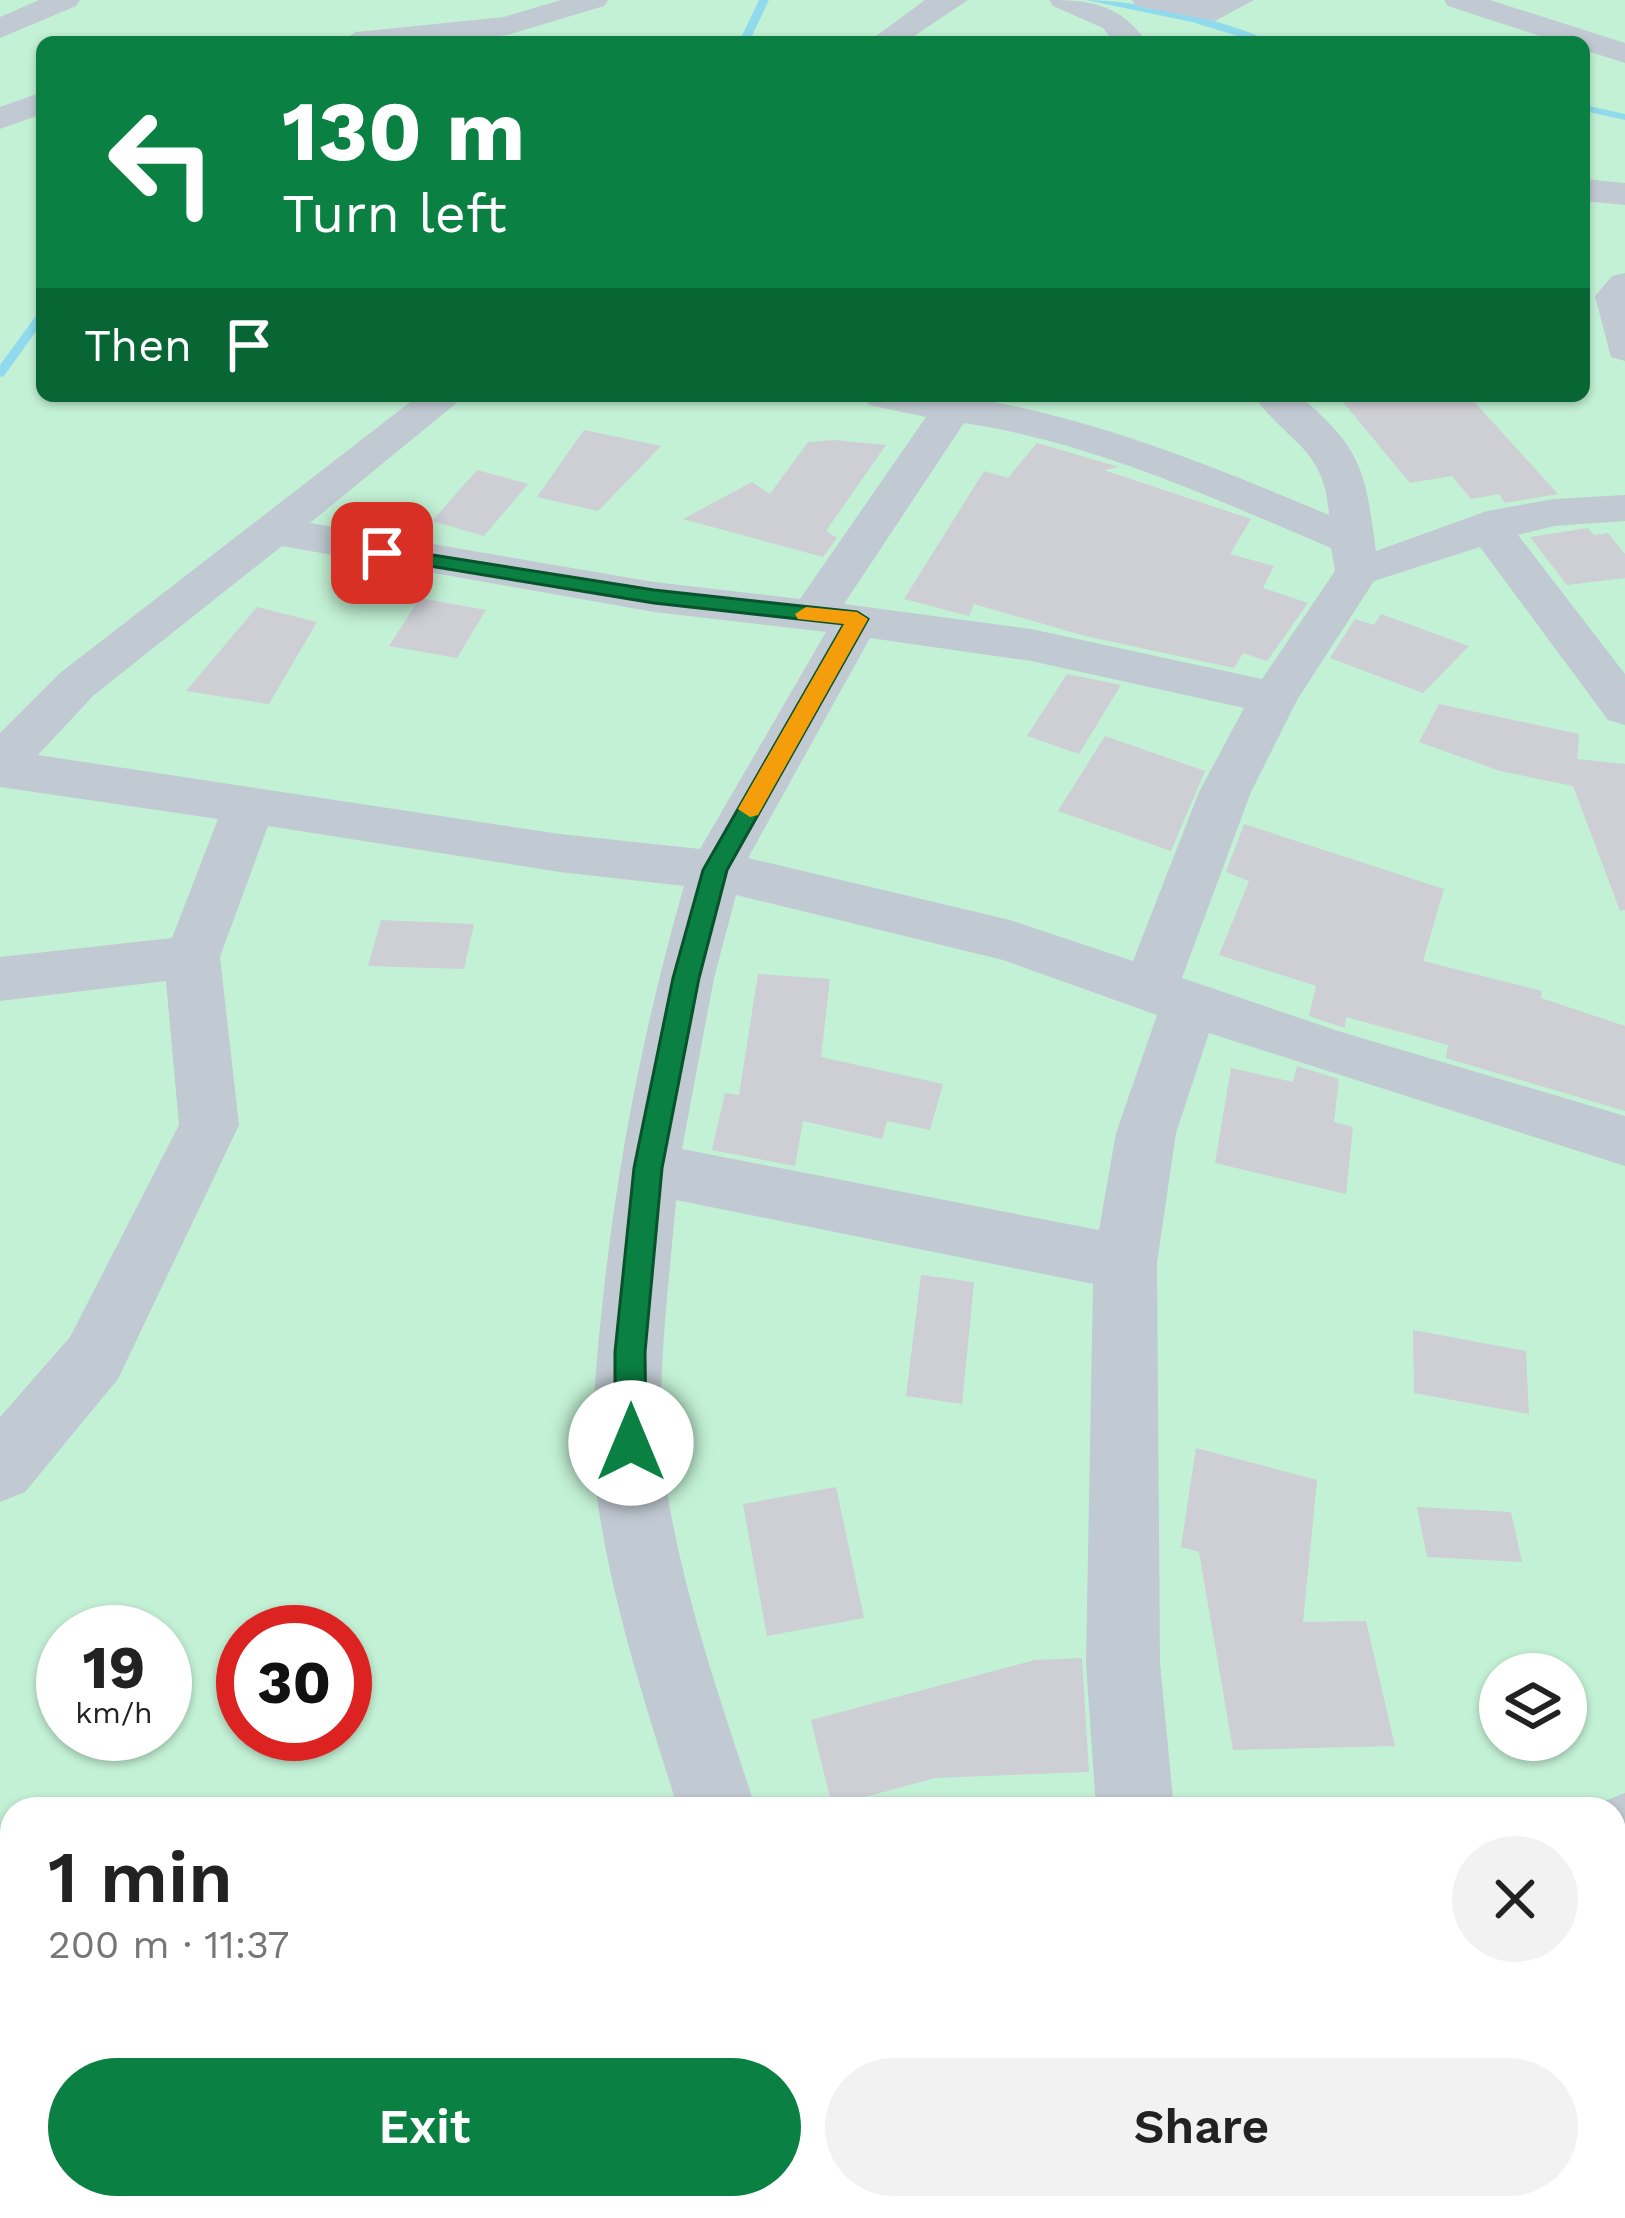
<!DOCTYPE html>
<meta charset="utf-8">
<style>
body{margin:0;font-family:"Work Sans",sans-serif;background:#f2f2f2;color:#222;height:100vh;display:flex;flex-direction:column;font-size:45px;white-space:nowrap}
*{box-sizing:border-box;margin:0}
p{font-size:39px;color:#767676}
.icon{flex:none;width:66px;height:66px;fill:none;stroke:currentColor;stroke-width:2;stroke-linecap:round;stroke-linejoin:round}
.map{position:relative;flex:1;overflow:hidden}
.side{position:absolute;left:0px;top:1797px;width:1626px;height:423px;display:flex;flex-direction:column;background:#fff;border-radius:36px 36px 0 0;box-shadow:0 3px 9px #0004}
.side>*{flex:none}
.guide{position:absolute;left:36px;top:36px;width:1554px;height:366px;border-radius:18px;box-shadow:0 3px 9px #0004;background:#0b8043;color:#fff;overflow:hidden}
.fabs{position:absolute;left:1479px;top:1653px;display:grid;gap:24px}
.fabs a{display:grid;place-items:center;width:108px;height:108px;border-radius:50%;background:#fff;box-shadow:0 3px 9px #0004;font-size:60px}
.speed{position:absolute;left:36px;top:1605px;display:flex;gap:24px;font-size:60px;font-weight:700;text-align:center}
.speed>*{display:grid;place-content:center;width:156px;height:156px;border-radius:50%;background:#fff;box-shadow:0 3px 9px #0004;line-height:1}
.speed small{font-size:30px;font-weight:400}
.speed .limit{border:18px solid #d22;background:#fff;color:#111}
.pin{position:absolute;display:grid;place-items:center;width:102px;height:102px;color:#fff;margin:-51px;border-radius:24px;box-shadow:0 6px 18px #0006}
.me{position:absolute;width:132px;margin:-66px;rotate:0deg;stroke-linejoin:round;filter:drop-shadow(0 0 9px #0008)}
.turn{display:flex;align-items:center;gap:42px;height:252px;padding:0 48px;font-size:54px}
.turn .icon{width:156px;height:156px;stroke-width:2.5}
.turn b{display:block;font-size:84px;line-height:102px}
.then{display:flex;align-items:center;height:114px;padding:0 48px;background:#0003;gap:24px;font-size:45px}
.round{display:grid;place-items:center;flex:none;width:126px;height:126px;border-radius:63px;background:#f2f2f2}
.summary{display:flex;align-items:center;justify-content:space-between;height:204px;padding:0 48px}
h1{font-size:72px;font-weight:600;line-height:90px}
.cta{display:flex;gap:24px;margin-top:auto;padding:24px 48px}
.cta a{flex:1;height:138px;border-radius:72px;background:#0b8043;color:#fff;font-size:48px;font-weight:600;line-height:138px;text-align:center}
.cta a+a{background:#f2f2f2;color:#222}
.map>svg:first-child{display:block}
.green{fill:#c3f1d5;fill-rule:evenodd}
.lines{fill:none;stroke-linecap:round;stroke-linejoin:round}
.stream{fill:#90daee;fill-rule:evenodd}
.building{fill:#cdcfd5}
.street{fill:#c1cad2;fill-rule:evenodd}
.route{fill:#0b8043;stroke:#07532c;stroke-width:3}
.slow{fill:#f59e0b}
</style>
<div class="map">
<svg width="1625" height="2218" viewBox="0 0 1625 2218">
<rect width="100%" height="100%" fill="#f5f3f3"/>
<path class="green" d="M 0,0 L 1625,0 L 1625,2218 L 0,2218 ZM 42,42 L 1584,42 L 1584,396 L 42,396 ZM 63,1632 L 165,1632 L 165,1734 L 63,1734 ZM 243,1632 L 345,1632 L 345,1734 L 243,1734 ZM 1500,1674 L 1566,1674 L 1566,1740 L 1500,1740 ZM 12,1809 L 1614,1809 L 1614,2208 L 12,2208 Z"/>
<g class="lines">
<g class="stream">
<path d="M 759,0 L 769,0 L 749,42 L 739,42 Z"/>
<path d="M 1086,0 C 1136,0 1228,20 1272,42 L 1257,42 L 1192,22 Z"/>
<path d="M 1584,105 L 1625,114 L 1625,120 L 1584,111 Z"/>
<path d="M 42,311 L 42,323 L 4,376 L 0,377 L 0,365 L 38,313 Z"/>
</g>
</g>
<g class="building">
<path d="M 1338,396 L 1469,396 L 1558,494 L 1505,503 L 1499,494 L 1471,499 L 1452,476 L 1410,483 Z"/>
<path d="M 584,430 L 661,446 L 598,511 L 537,497 Z"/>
<path d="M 835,440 L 886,445 L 826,531 L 837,538 L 823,557 L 683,519 L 752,482 L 770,494 L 808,442 Z"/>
<path d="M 1037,443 L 1119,467 L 1104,470 L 1251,519 L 1230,554 L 1274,566 L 1263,588 L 1308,603 L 1267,661 L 1243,653 L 1234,668 L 1085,636 L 974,604 L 969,616 L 904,599 L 984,471 L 1008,478 Z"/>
<path d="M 477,470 L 528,484 L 484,536 L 432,521 Z"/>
<path d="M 1588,528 L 1594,535 L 1608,533 L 1625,554 L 1625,578 L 1567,585 L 1530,537 Z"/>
<path d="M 420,598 L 486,610 L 457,658 L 389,646 Z"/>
<path d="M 257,607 L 317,622 L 269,704 L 186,691 Z"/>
<path d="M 1381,614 L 1469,646 L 1423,693 L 1330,658 L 1355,619 L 1374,625 Z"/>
<path d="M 1067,674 L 1121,685 L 1079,754 L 1027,736 Z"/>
<path d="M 1439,704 L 1579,734 L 1577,759 L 1625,764 L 1625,910 L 1620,911 L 1573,786 L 1500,771 L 1419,742 Z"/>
<path d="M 1105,736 L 1205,771 L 1171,851 L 1058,811 Z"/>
<path d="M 1244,824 L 1444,889 L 1423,961 L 1542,991 L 1541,998 L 1625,1026 L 1625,1111 L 1446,1058 L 1448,1045 L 1346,1017 L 1345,1028 L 1309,1016 L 1316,986 L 1219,955 L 1249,881 L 1226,872 Z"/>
<path d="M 381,920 L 474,924 L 464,969 L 368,966 Z"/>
<path d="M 758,974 L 830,979 L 821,1057 L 943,1084 L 930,1130 L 887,1121 L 882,1139 L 803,1121 L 795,1166 L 712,1150 L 725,1093 L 739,1095 Z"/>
<path d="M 1297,1066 L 1339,1079 L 1334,1122 L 1353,1127 L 1346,1194 L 1215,1163 L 1231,1068 L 1293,1082 Z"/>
<path d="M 921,1275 L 974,1282 L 962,1404 L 906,1396 Z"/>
<path d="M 1413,1330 L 1526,1351 L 1529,1414 L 1414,1393 Z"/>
<path d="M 1196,1448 L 1317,1480 L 1303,1622 L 1366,1621 L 1395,1746 L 1233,1750 L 1199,1552 L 1181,1547 Z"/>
<path d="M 836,1487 L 864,1618 L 767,1636 L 743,1504 Z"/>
<path d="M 1417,1507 L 1511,1512 L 1522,1562 L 1427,1557 Z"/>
<path d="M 1082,1658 L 1089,1772 L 935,1778 L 832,1806 L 811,1720 L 1035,1660 Z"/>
</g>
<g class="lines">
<g class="street">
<path d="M 39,0 L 80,0 L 76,6 L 0,38 L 0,17 Z"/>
<path d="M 561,0 L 608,0 L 604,6 L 507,35 L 445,42 L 340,42 L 356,32 L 504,17 Z"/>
<path d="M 925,0 L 968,0 L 905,42 L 868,42 Z"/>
<path d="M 1049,0 C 1093,0 1120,5 1147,42 L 1114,42 L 1103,28 L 1053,6 Z"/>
<path d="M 1132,0 L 1254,0 L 1215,21 L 1136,6 Z"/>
<path d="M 1444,0 L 1490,0 L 1625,43 L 1625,63 L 1584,50 L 1584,42 L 1558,42 L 1448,6 Z"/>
<path d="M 42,92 L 42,114 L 0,129 L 0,107 Z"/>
<path d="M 1584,179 L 1625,183 L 1625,205 L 1584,201 Z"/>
<path d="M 1625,273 L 1625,361 L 1611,357 L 1595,296 L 1612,276 Z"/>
<path d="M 418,396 L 465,396 L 310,523 L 654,582 L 800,599 L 926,417 L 869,405 L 863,396 C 894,396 927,392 957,396 C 1085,414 1210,465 1329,515 C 1325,447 1287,443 1254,396 L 1300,396 C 1364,451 1365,472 1376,551 L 1487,511 L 1554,499 L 1625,495 L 1625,521 L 1554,526 L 1518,535 L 1625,674 L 1625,725 L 1608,720 L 1480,547 L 1374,581 L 1297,700 L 1251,792 L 1182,978 L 1338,1031 L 1625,1116 L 1625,1166 L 1209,1033 L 1176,1133 L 1157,1263 L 1160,1663 L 1174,1809 L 1096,1809 L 1086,1663 L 1093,1284 L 676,1200 C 669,1288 652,1405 667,1492 C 685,1601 722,1705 756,1809 L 678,1809 C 646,1705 610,1599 596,1490 C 589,1425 597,1354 604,1289 C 619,1152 646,1019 684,886 L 560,872 L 268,826 L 220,957 L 239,1125 L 118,1379 L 25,1492 L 0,1502 L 0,1417 L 70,1337 L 179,1125 L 166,981 L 0,1001 L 0,957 L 172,938 L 218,819 L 0,787 L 0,733 L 60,673 ZM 964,423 C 1091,442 1213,498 1331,548 L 1335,571 L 1262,679 L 1031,629 L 844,604 ZM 282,546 L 654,612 L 826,632 L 700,849 L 560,834 L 38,755 L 94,695 ZM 870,638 L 1031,661 L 1244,708 L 1199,792 L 1133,961 L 1010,920 L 748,858 ZM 736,895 L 1003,960 L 1157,1015 L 1116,1133 L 1099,1230 L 682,1149 L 714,978 Z"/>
<path d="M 1625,1793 L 1625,1873 L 1614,1875 L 1614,1809 L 1585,1809 Z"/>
<path d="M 432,2208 L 538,2208 L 533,2218 L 428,2218 Z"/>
<path d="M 862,2208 L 954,2208 L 958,2218 L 867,2218 Z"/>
</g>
</g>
<path class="route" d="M 382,547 L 654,590 L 857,612 L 868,619 L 727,870 L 699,978 L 662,1168 L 645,1352 L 646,1443 L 642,1453 L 631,1457 L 620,1453 L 615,1443 L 615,1352 L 634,1168 L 673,978 L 703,870 L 844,624 L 654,603 L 375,557 L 375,548 Z"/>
<path class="slow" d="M 806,607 L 857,612 L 868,619 L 758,815 L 750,817 L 738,809 L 844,624 L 798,619 L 795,614 Z"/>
</svg>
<div class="fabs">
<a><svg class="icon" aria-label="layers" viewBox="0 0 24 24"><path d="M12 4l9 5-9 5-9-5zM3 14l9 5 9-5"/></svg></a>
</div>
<div class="speed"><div>19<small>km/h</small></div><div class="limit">30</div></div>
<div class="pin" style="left:382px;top:553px;background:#d93025"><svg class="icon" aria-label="arrive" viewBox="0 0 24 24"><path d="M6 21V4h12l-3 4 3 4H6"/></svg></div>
<svg class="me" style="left:631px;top:1443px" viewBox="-20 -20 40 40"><circle r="19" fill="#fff"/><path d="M0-13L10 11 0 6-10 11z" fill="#0b8043"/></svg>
<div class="guide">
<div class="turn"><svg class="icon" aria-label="left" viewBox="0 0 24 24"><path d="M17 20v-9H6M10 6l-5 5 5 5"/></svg><div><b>130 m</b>Turn left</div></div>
<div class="then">Then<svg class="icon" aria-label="arrive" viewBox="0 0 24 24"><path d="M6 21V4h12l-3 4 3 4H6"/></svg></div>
</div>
<section class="side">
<div class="summary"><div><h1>1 min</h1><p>200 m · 11:37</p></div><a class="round"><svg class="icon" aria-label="close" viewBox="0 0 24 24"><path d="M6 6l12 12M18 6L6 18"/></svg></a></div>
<div class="cta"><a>Exit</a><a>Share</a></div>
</section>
</div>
